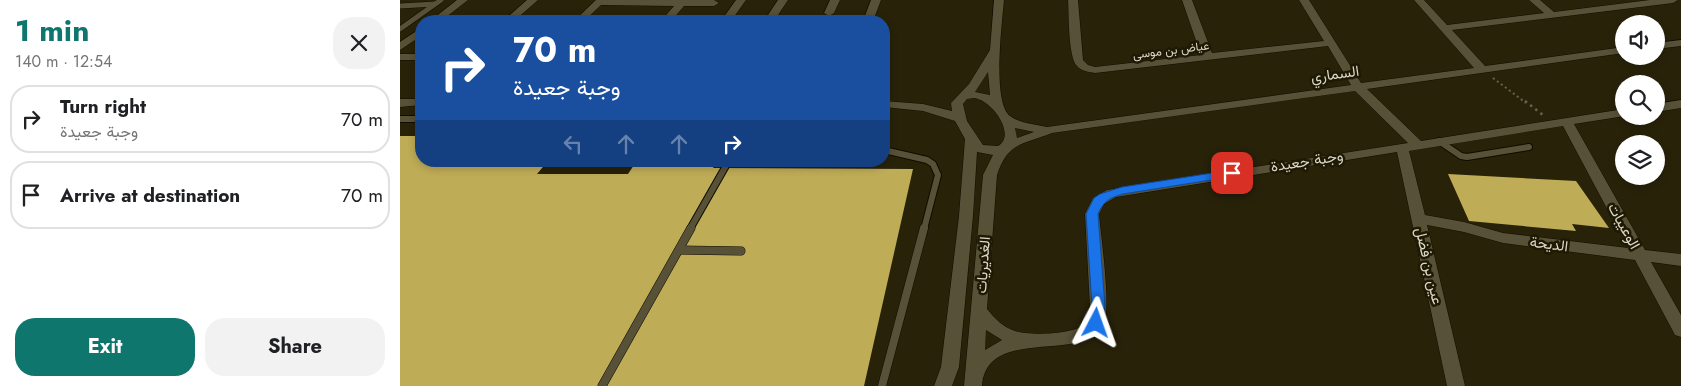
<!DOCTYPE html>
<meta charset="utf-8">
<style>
body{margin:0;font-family:Jost,Vazirmatn,sans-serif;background:#f2f2f2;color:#202124;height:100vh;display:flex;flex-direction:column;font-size:19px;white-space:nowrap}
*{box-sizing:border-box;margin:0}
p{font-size:16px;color:#757577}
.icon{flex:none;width:28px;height:28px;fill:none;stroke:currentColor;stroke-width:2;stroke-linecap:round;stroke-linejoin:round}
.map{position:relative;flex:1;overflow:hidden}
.side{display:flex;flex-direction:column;background:#fff;width:400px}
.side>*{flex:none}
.top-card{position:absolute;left:15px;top:15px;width:475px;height:152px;border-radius:20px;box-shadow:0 2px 8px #0003;background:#1a4fa0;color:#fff;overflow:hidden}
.tools{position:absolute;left:1215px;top:15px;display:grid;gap:10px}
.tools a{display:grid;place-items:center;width:50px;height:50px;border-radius:50%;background:#fff;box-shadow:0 2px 8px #0003;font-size:25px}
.pin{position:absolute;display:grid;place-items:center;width:42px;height:42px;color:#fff;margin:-21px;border-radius:10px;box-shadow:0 2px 8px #0006}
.me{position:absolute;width:55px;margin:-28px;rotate:4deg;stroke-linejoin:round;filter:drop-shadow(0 0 4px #0008)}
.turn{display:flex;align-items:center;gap:18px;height:105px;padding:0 15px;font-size:22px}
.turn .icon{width:65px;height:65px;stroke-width:2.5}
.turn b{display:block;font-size:35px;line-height:42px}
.lanes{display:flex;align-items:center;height:48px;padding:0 15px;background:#0003;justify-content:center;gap:25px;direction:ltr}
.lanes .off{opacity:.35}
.round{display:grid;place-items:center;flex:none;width:52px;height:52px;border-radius:20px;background:#f2f2f2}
.headline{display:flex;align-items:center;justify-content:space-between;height:85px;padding:0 15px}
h1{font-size:30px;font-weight:700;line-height:38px;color:#0f766e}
.action{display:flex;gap:10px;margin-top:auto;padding:10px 15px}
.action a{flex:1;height:58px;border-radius:20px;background:#0f766e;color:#fff;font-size:20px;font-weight:700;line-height:58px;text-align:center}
.action a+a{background:#f2f2f2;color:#202124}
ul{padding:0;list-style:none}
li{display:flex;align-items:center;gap:15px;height:68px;margin:0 10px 8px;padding:0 5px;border:2px solid #e0e0e0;border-radius:20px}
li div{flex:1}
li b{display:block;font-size:19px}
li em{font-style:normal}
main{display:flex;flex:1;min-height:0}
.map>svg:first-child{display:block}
.building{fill:#bfac57}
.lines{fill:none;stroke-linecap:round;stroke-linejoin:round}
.lane-far2-casing{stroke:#110b00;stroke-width:6}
.lane-far1-casing{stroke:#110b00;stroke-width:8}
.lane-casing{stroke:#110b00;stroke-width:9}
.street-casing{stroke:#110b00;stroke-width:1}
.path-far1{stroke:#68634d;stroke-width:2;stroke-dasharray:2 3;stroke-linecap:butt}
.path{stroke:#68634d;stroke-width:2.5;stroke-dasharray:2.5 4;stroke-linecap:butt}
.lane-far2{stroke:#575137;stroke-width:5}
.lane-far1{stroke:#575137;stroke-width:6}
.lane{stroke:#575137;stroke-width:8}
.street{fill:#575137;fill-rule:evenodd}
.route{fill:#1a73e8;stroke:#114b97}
.labels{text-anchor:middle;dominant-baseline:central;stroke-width:5;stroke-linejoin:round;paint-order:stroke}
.far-street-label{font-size:12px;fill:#dbd7c8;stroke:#1e1902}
.street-label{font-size:15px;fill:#dbd7c8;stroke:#1e1902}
</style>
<main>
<section class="side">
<div class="headline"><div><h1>1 min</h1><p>140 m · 12:54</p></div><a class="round"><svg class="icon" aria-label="close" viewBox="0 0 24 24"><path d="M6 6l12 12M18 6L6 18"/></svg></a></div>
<ul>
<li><svg class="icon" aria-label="right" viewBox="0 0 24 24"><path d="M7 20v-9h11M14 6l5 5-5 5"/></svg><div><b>Turn right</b><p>وجبة جعيدة</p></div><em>70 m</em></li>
<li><svg class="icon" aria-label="arrive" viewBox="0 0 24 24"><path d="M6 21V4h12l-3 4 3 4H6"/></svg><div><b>Arrive at destination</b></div><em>70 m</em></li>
</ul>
<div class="action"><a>Exit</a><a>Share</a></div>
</section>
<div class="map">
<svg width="1281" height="386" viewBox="0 0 1281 386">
<rect width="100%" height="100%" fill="#282209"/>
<g class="building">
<path d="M 0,136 L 21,136 L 21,161 L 148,161 L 137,174 L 228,174 L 234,165 L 250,165 L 253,161 L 317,161 L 313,168 L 513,169 L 464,386 L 0,386 Z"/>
<path d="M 1048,174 L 1176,181 L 1209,228 L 1172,224 L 1176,231 L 1069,221 Z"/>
</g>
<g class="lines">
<defs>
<g id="lane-far2">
<path d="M 0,6 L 35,4"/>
<path d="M 0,29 L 41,0"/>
</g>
<g id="lane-far1">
<path d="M 0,119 L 21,119"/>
<path d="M 1039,141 L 1061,156 L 1067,157 L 1129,147"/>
<path d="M 484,150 L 527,160 L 533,164 L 538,175 L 524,229"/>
<path d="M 290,229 L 327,164"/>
</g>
<g id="lane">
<path d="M 279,250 L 341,251"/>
<path d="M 202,386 L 291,228"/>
<path d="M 482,386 L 524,228"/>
</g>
<g id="street">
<path d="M 57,0 L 68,0 L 41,21 L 30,21 Z"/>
<path d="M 127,0 L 138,0 L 114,21 L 103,21 Z"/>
<path d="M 196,0 L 314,0 L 319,3 L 314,6 L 284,6 L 271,21 L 261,21 L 274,6 L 201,5 L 184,21 L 174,21 Z"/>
<path d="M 336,0 L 346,0 L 331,21 L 321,21 Z"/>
<path d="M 378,0 L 388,0 L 374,21 L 364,21 Z"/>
<path d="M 430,0 L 440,0 L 434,13 L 429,16 L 424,13 Z"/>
<path d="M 471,0 L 481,0 L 473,21 L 463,21 Z"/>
<path d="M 594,0 L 604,0 C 602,24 592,102 610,116 C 621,124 635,124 647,127 L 951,85 L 928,46 L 695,73 C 689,72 681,71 677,66 C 668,57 669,14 668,0 L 678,0 L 683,60 L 688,65 L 695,67 L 801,55 L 782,0 L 792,0 L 812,53 L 924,41 L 899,0 L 909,0 L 961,83 L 1074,68 L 1014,0 L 1024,0 L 1047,25 L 1144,13 L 1129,0 L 1140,0 L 1154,12 L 1250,0 L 1278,0 L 1273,3 L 1052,30 L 1085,66 L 1224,47 L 1224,53 L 967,89 L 1021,141 L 1224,109 L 1224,116 L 1225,116 L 1174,124 L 1245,250 L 1281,254 L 1281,266 L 1251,262 L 1281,315 L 1281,337 L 1275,335 L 1235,260 L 1103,243 L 1064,232 L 1027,225 L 1065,386 L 1047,386 L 997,152 L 716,197 L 704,204 L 699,214 C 701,237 711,306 704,324 C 688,365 586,324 582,386 L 564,386 L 583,175 L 593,155 L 577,152 L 573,216 L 559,367 L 552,386 L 534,386 L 541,367 L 559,216 L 565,139 L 555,121 L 523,111 L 484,107 L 484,101 L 523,104 L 552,111 L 551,103 L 569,84 L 590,50 ZM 588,72 L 590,95 L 575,92 ZM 955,91 L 1008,143 L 707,190 L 693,198 L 685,214 L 690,307 C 689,312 689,319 687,322 C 678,335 628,336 615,331 C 603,327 594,318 587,309 L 597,175 C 608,142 622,145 652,133 ZM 574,98 C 592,100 617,135 598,146 L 583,145 L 567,121 L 563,104 L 567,99 ZM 1163,126 L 1228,248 L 1103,233 L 1064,222 L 1025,215 L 1009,151 ZM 615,128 L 634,132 L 617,138 ZM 586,330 L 602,340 L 585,350 Z"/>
<path d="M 21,28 L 21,36 L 0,50 L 0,42 Z"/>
<path d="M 1281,40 L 1281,46 L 1256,49 L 1256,43 Z"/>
<rect x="0" y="54" width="21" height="6"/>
<path d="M 0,99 L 21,99 L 21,105 L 0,107 Z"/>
<path d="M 1281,100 L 1281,108 L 1256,112 L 1256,104 Z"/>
</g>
</defs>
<use href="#lane-far2" class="lane-far2-casing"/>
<use href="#lane-far1" class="lane-far1-casing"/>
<use href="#lane" class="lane-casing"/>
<use href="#street" class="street-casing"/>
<path class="path-far1" d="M 1093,78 L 1126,103"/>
<path class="path" d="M 1125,101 L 1143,115"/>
<use href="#lane-far2" class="lane-far2"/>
<use href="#lane-far1" class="lane-far1"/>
<use href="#lane" class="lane"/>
<use href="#street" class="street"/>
</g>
<path class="route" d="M 832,170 L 836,171 L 837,173 L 836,176 L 723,194 C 710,198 704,200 698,214 L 705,306 L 701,327 L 696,328 L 691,327 L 689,323 L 692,306 L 686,214 L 694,198 L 700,194 L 722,187 Z"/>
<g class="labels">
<g class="far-street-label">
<text transform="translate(771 50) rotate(-7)">عياض بن موسى</text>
</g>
<g class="street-label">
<text transform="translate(935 74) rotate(-8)">السماري</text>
<text transform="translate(907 161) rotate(-9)">وجبة جعيدة</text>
<text transform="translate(1224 226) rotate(61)">الوعيبات</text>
<text transform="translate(1149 244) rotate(7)">الديحة</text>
<text transform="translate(583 265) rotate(-86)">الغديريات</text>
<text transform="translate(1029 266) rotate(77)">عين بن فضل</text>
</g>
</g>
</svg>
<div class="tools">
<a><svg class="icon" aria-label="sound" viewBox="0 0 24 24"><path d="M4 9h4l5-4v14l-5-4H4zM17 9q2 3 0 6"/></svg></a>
<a><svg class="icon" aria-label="search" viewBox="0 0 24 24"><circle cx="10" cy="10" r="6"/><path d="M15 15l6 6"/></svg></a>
<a><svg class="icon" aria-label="layers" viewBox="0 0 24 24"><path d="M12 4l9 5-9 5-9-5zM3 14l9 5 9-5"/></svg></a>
</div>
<div class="pin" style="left:832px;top:173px;background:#d93025"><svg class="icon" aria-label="arrive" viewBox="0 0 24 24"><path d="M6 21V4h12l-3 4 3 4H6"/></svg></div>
<svg class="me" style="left:696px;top:323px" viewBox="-20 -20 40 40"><path d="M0-17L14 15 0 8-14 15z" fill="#1a73e8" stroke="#fff" stroke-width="4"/></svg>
<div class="top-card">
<div class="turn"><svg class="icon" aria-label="right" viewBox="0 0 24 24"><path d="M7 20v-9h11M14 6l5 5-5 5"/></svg><div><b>70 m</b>وجبة جعيدة</div></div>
<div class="lanes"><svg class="icon off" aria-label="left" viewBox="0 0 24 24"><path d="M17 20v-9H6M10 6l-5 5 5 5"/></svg><svg class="icon off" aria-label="ahead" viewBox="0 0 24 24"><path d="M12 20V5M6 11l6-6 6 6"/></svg><svg class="icon off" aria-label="ahead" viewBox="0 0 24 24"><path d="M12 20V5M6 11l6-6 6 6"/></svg><svg class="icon" aria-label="right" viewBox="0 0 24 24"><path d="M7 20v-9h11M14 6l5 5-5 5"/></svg></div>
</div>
</div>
</main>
